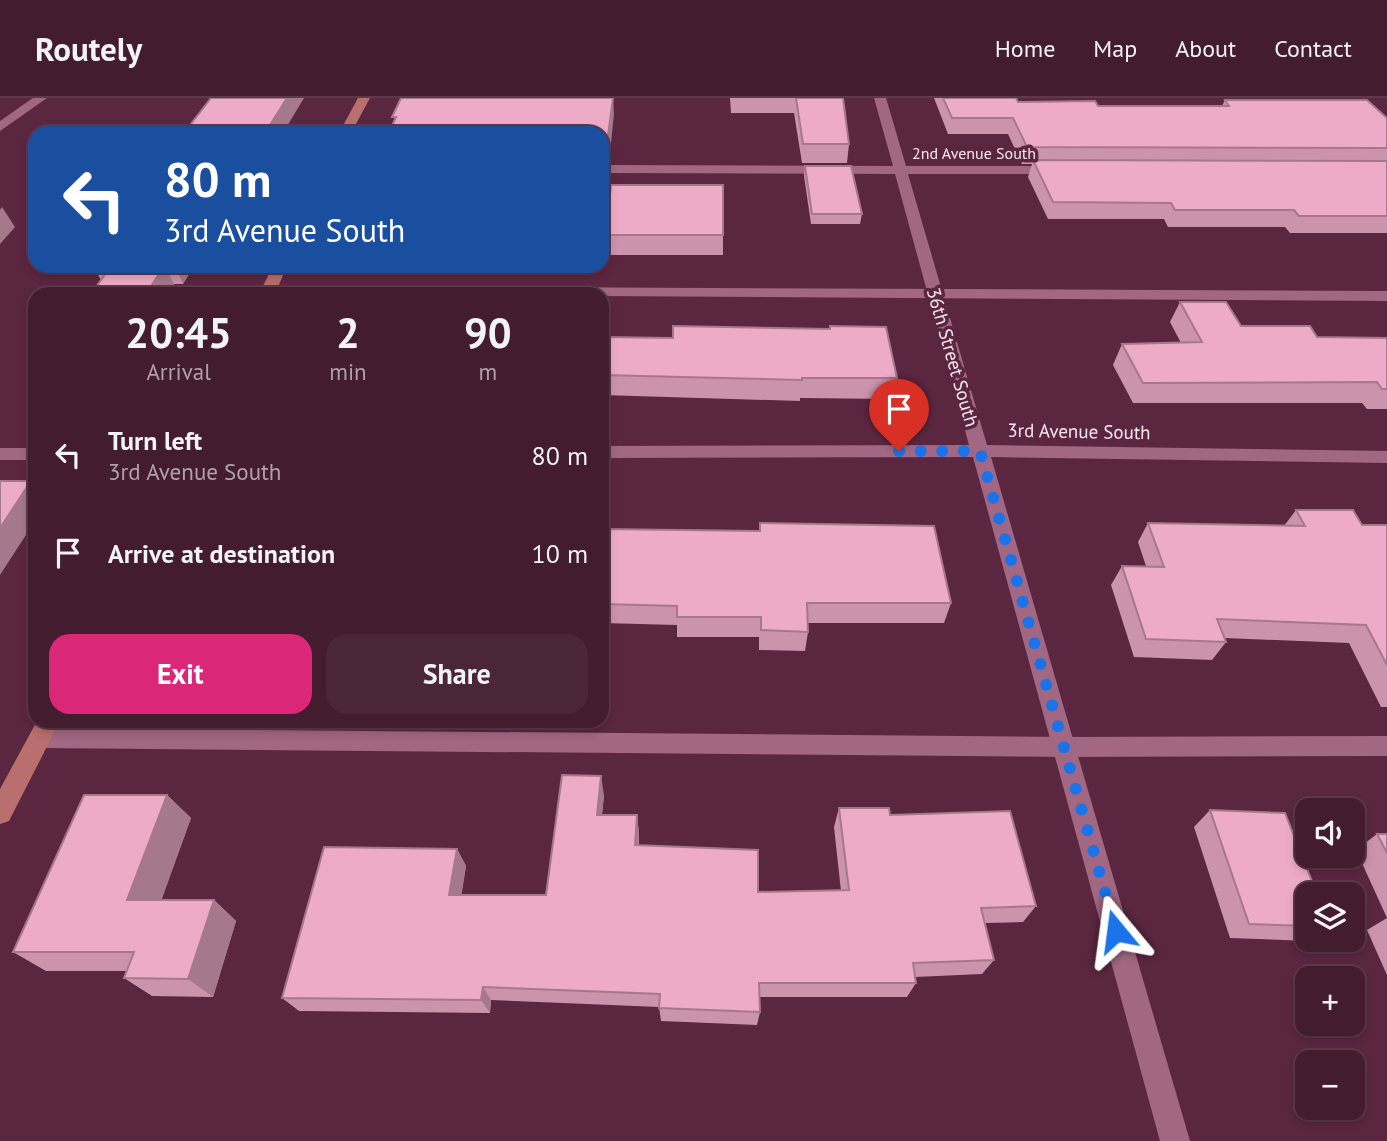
<!DOCTYPE html>
<meta charset="utf-8">
<style>
body{margin:0;font-family:"PT Sans",sans-serif;background:#4b2538;color:#f1f3f6;height:100vh;display:flex;flex-direction:column;font-size:26px;white-space:nowrap}
*{box-sizing:border-box;margin:0}
p{font-size:23px;color:#afa1ab}
.icon{flex:none;width:38px;height:38px;fill:none;stroke:currentColor;stroke-width:2;stroke-linecap:round;stroke-linejoin:round}
.map{position:relative;flex:1;overflow:hidden}
.panel{position:absolute;left:28px;top:189px;width:581px;height:441px;display:flex;flex-direction:column;background:#441c30;border-radius:21px;box-shadow:0 4px 10px #0003,0 0 0 2px #5c3a4c}
.panel>*{flex:none}
.banner{position:absolute;left:28px;top:28px;width:581px;height:147px;border-radius:21px;box-shadow:0 4px 10px #0003,0 0 0 2px #5c3a4c;background:#1a4fa0;color:#fff;overflow:hidden}
.fabs{position:absolute;left:1295px;top:700px;display:grid;gap:14px}
.fabs a{display:grid;place-items:center;width:70px;height:70px;border-radius:14px;background:#441c30;box-shadow:0 4px 10px #0003,0 0 0 2px #5c3a4c;font-size:35px}
.pin{position:absolute;display:grid;place-items:center;width:60px;height:60px;color:#fff;margin:-72px -30px;border-radius:50% 50% 50% 0;rotate:-45deg;box-shadow:0 0 7px #0007}
.pin .icon{rotate:45deg}
.me{position:absolute;width:77px;margin:-38px;rotate:344deg;stroke-linejoin:round;filter:drop-shadow(0 0 5px #0008)}
.turn{display:flex;align-items:center;gap:24px;height:147px;padding:0 21px;font-size:32px}
.turn .icon{width:91px;height:91px;stroke-width:2.5}
.turn b{display:block;font-size:49px;line-height:60px}
.eta{display:flex;justify-content:space-evenly;align-items:center;height:119px;text-align:center}
.eta b{font-size:42px;font-weight:700;line-height:49px}
.action{display:flex;gap:14px;margin-top:auto;padding:14px 21px}
.action a{flex:1;height:80px;border-radius:21px;background:#db2777;color:#fff;font-size:28px;font-weight:700;line-height:80px;text-align:center}
.action a+a{background:#4b2538;color:#f1f3f6}
ul{padding:0;list-style:none}
li{display:flex;align-items:center;gap:21px;height:98px;padding:0 21px}
li div{flex:1}
li b{display:block;font-size:26px}
li em{font-style:normal}
header{display:flex;align-items:center;gap:42px;box-sizing:border-box;height:98px;padding:0 35px;background:#441c30;border-bottom:2px solid #5c3a4c}
header strong{font-size:33px}
nav{display:flex;gap:38px;margin-inline-start:auto;font-size:24px}
.map>svg:first-child{display:block}
.lines{fill:none;stroke-linecap:round;stroke-linejoin:round}
.lane{fill:#a26782;fill-rule:evenodd}
.street{fill:#a26782;fill-rule:evenodd}
.secondary{fill:#b86f6d;fill-rule:evenodd}
.wall{fill:#cc93ac}
.shaded-wall{fill:#a6788c}
.building{fill:#edabc8;stroke:#a6788c;stroke-width:2}
.route{stroke:#1a73e8;stroke-width:12;stroke-dasharray:0 21.6}
.labels{text-anchor:middle;dominant-baseline:central;stroke-width:7;stroke-linejoin:round;paint-order:stroke}
.far-street-label{font-size:16px;fill:#fde8f0;stroke:#5b2640}
.street-label{font-size:19px;fill:#fde8f0;stroke:#5b2640}
</style>
<header>
<strong>Routely</strong>
<nav><a>Home</a><a>Map</a><a>About</a><a>Contact</a></nav>
</header>
<div class="map">
<svg width="1387" height="1043" viewBox="0 0 1387 1043">
<rect width="100%" height="100%" fill="#5b2640"/>
<g class="lines">
<g class="lane">
<path d="M 268,188 L 1387,193 L 1387,203 L 263,196 L 263,190 Z"/>
<path d="M 40,630 L 1064,639 L 1387,638 L 1387,658 L 1064,659 L 40,650 L 32,647 L 28,640 L 32,633 Z"/>
</g>
<g class="street">
<path d="M 33,0 L 47,0 L 0,33 L 0,23 Z"/>
<path d="M 874,0 L 886,0 L 906,68 L 1059,68 L 1065,72 L 1059,76 L 908,76 L 987,347 L 1387,353 L 1387,365 L 991,359 L 1190,1043 L 1160,1043 L 973,359 L 602,360 L 602,348 L 969,347 L 895,76 L 602,75 L 602,67 L 893,68 Z"/>
<rect x="0" y="350" width="35" height="12"/>
</g>
<g class="secondary">
<path d="M 358,0 L 370,0 L 351,35 L 339,35 Z"/>
<path d="M 273,168 L 287,168 L 275,196 L 259,196 Z"/>
<path d="M 37,623 L 60,623 L 9,723 L 0,726 L 0,691 Z"/>
</g>
</g>
<g class="wall">
<path d="M 730,0 L 843,0 L 849,46 L 847,65 L 802,65 L 794,15 L 731,15 Z"/>
<path d="M 934,0 L 1016,0 L 1018,4 L 1098,8 L 1222,8 L 1225,2 L 1387,20 L 1387,135 L 1290,135 L 1285,129 L 1168,129 L 1164,121 L 1048,121 L 1028,79 L 1032,66 L 1022,66 L 1008,36 L 948,36 Z"/>
<path d="M 805,68 L 862,116 L 860,126 L 811,126 L 804,78 Z"/>
<path d="M 606,137 L 723,137 L 723,157 L 607,157 Z"/>
<path d="M 93,168 L 194,168 L 183,186 L 174,186 L 168,196 L 91,196 L 101,182 Z"/>
<path d="M 1180,204 L 1241,228 L 1317,239 L 1387,240 L 1387,311 L 1367,311 L 1362,305 L 1133,305 L 1113,267 L 1122,246 L 1181,245 L 1170,224 Z"/>
<path d="M 830,228 L 897,280 L 893,301 L 800,300 L 800,303 L 602,297 L 602,239 L 673,240 L 829,231 Z"/>
<path d="M 1296,412 L 1362,427 L 1387,427 L 1387,609 L 1381,609 L 1349,545 L 1225,540 L 1226,544 L 1212,562 L 1134,559 L 1111,487 L 1122,468 L 1146,468 L 1138,444 L 1148,425 L 1284,428 Z"/>
<path d="M 760,425 L 951,505 L 944,525 L 808,525 L 808,534 L 805,553 L 759,552 L 759,539 L 677,539 L 677,527 L 602,525 L 602,444 L 760,433 Z"/>
<path d="M 167,697 L 191,720 L 161,802 L 214,802 L 236,823 L 213,899 L 152,898 L 124,880 L 127,873 L 46,873 L 13,854 Z"/>
<path d="M 604,697 L 602,717 L 637,717 L 639,736 L 639,747 L 758,794 L 841,793 L 834,729 L 839,710 L 890,717 L 1036,808 L 1023,824 L 985,825 L 994,862 L 982,876 L 915,879 L 916,885 L 907,899 L 759,899 L 760,914 L 757,927 L 661,923 L 659,909 L 491,902 L 490,915 L 299,913 L 282,900 L 457,751 L 466,768 L 461,797 L 546,797 Z"/>
<path d="M 1210,712 L 1307,796 L 1307,842 L 1310,842 L 1309,843 L 1230,840 L 1194,729 Z"/>
<path d="M 1377,736 L 1387,736 L 1387,820 L 1356,752 Z"/>
<path d="M 1387,820 L 1387,877 L 1367,832 Z"/>
</g>
<g class="shaded-wall">
<path d="M 287,0 L 304,0 L 283,35 L 265,35 Z"/>
<path d="M 613,0 L 614,16 L 609,64 L 606,65 L 607,78 L 602,119 L 602,47 Z"/>
<path d="M 2,109 L 15,129 L 0,146 L 0,112 Z"/>
<path d="M 164,168 L 165,168 L 174,186 L 168,196 L 146,196 Z"/>
<path d="M 175,168 L 194,168 L 183,186 Z"/>
<path d="M 31,383 L 35,388 L 35,423 L 0,477 L 0,430 Z"/>
<path d="M 601,678 L 604,697 L 600,735 L 597,717 Z"/>
<path d="M 167,697 L 191,720 L 154,823 L 127,802 Z"/>
<path d="M 637,717 L 639,736 L 637,765 L 635,747 Z"/>
<path d="M 457,751 L 466,768 L 459,814 L 449,797 Z"/>
<path d="M 214,802 L 236,823 L 213,899 L 188,881 Z"/>
<path d="M 483,889 L 491,902 L 490,915 L 481,902 Z"/>
</g>
<g class="building">
<path d="M 211,0 L 287,0 L 265,35 L 184,35 Z"/>
<path d="M 401,0 L 613,0 L 607,45 L 602,47 L 602,35 L 389,35 L 396,19 L 392,19 Z"/>
<path d="M 796,0 L 843,0 L 849,46 L 803,46 Z"/>
<path d="M 943,0 L 1016,0 L 1018,4 L 1095,3 L 1098,8 L 1229,8 L 1225,2 L 1367,2 L 1387,20 L 1387,50 L 1027,49 L 1013,20 L 952,20 Z"/>
<path d="M 602,58 L 606,58 L 602,87 Z"/>
<path d="M 1033,62 L 1387,63 L 1387,118 L 1299,118 L 1294,112 L 1175,112 L 1171,105 L 1053,104 Z"/>
<path d="M 805,68 L 851,68 L 862,116 L 812,116 Z"/>
<path d="M 611,87 L 723,87 L 723,137 L 606,137 Z"/>
<path d="M 111,168 L 164,168 L 146,196 L 91,196 Z"/>
<path d="M 1180,204 L 1226,204 L 1241,228 L 1310,228 L 1317,239 L 1387,240 L 1387,291 L 1382,291 L 1377,284 L 1143,285 L 1122,246 L 1202,244 Z"/>
<path d="M 673,228 L 830,231 L 830,228 L 886,229 L 897,280 L 802,280 L 802,282 L 602,277 L 602,239 L 673,240 Z"/>
<path d="M 0,383 L 31,383 L 0,430 Z"/>
<path d="M 1296,412 L 1353,412 L 1362,427 L 1387,427 L 1387,567 L 1366,527 L 1217,521 L 1226,544 L 1146,541 L 1122,468 L 1164,469 L 1148,425 L 1305,428 Z"/>
<path d="M 760,425 L 934,428 L 951,505 L 807,505 L 808,534 L 761,532 L 761,519 L 677,519 L 677,508 L 602,506 L 602,444 L 604,431 L 760,433 Z"/>
<path d="M 562,677 L 601,678 L 597,717 L 637,717 L 635,747 L 758,752 L 758,794 L 849,792 L 839,710 L 889,710 L 890,717 L 1010,713 L 1036,808 L 981,810 L 994,862 L 913,865 L 916,885 L 759,885 L 760,914 L 659,910 L 660,896 L 483,889 L 481,902 L 282,900 L 324,749 L 457,751 L 449,797 L 546,797 Z"/>
<path d="M 84,697 L 167,697 L 127,802 L 214,802 L 188,881 L 124,880 L 134,854 L 13,854 Z"/>
<path d="M 1210,712 L 1285,715 L 1317,796 L 1307,796 L 1307,828 L 1249,826 Z"/>
<path d="M 1377,736 L 1387,736 L 1387,755 Z"/>
</g>
<g class="lines">
<path class="route" d="M 899,353 L 980,353 L 1116,833"/>
</g>
<g class="labels">
<g class="far-street-label">
<text x="974" y="55">2nd Avenue South</text>
</g>
<g class="street-label">
<text transform="translate(953 259) rotate(74)">36th Street South</text>
<text transform="translate(1079 333) rotate(1)">3rd Avenue South</text>
</g>
</g>
</svg>
<div class="fabs">
<a><svg class="icon" aria-label="sound" viewBox="0 0 24 24"><path d="M4 9h4l5-4v14l-5-4H4zM17 9q2 3 0 6"/></svg></a>
<a><svg class="icon" aria-label="layers" viewBox="0 0 24 24"><path d="M12 4l9 5-9 5-9-5zM3 14l9 5 9-5"/></svg></a>
<a>+</a>
<a>−</a>
</div>
<div class="pin" style="left:899px;top:353px;background:#d93025"><svg class="icon" aria-label="arrive" viewBox="0 0 24 24"><path d="M6 21V4h12l-3 4 3 4H6"/></svg></div>
<svg class="me" style="left:1116px;top:833px" viewBox="-20 -20 40 40"><path d="M0-17L14 15 0 8-14 15z" fill="#1a73e8" stroke="#fff" stroke-width="4"/></svg>
<div class="banner">
<div class="turn"><svg class="icon" aria-label="left" viewBox="0 0 24 24"><path d="M17 20v-9H6M10 6l-5 5 5 5"/></svg><div><b>80 m</b>3rd Avenue South</div></div>
</div>
<section class="panel">
<div class="eta">
<div><b>20:45</b><p>Arrival</p></div>
<div><b>2</b><p>min</p></div>
<div><b>90</b><p>m</p></div>
</div>
<ul>
<li><svg class="icon" aria-label="left" viewBox="0 0 24 24"><path d="M17 20v-9H6M10 6l-5 5 5 5"/></svg><div><b>Turn left</b><p>3rd Avenue South</p></div><em>80 m</em></li>
<li><svg class="icon" aria-label="arrive" viewBox="0 0 24 24"><path d="M6 21V4h12l-3 4 3 4H6"/></svg><div><b>Arrive at destination</b></div><em>10 m</em></li>
</ul>
<div class="action"><a>Exit</a><a>Share</a></div>
</section>
</div>
